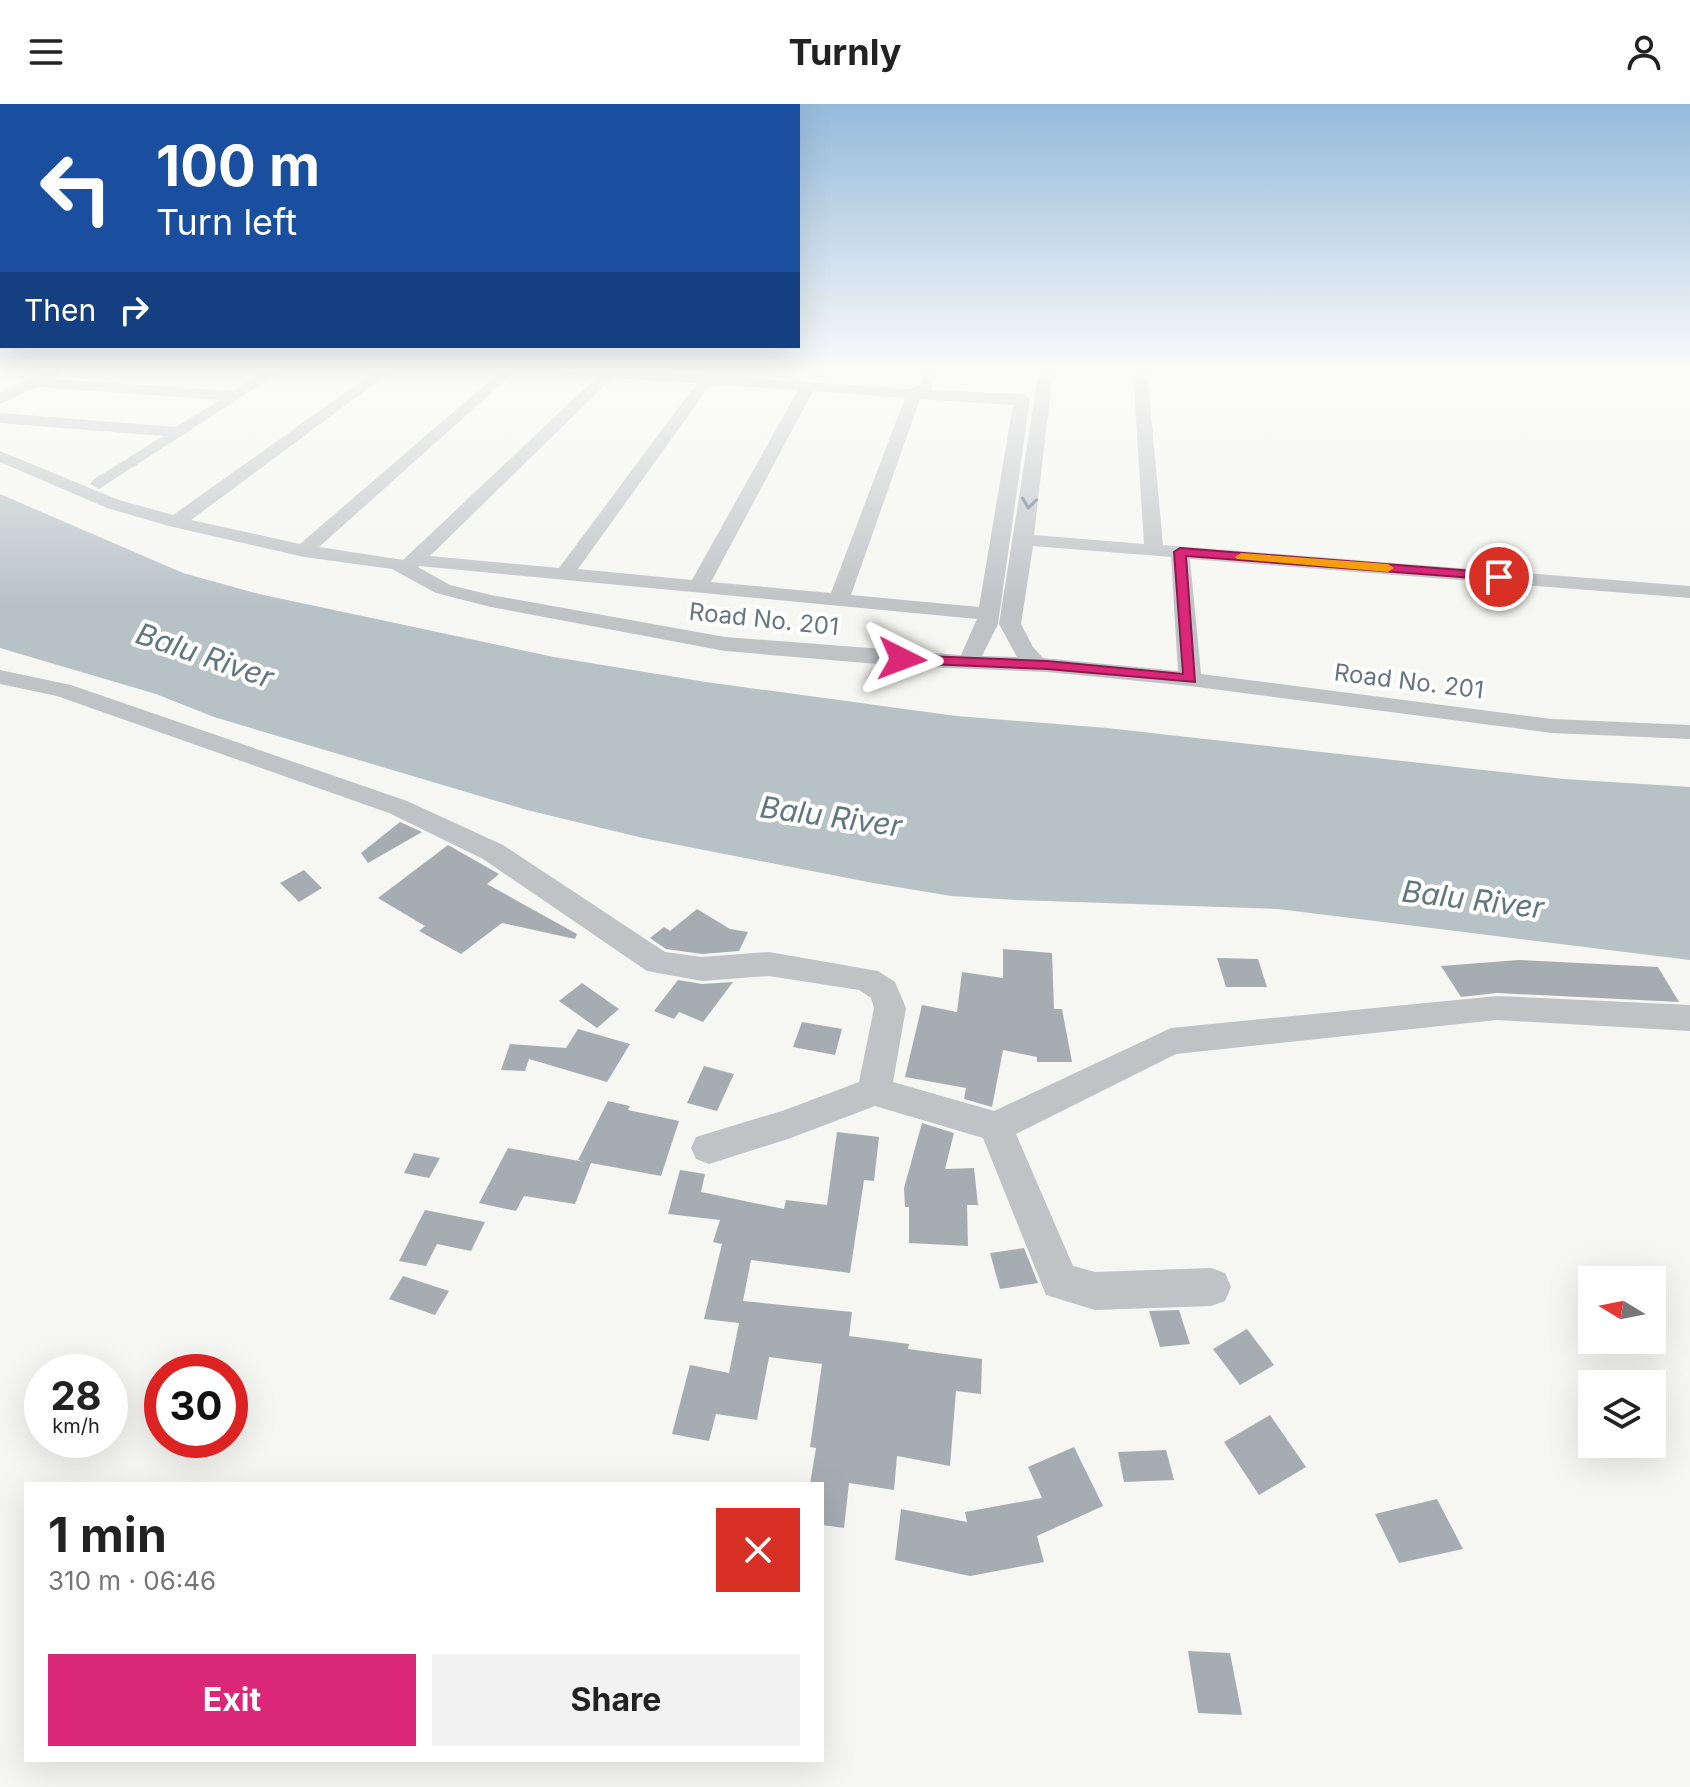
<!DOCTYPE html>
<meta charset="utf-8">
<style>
body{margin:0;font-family:Inter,sans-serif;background:#f2f2f2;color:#222;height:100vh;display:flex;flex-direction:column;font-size:30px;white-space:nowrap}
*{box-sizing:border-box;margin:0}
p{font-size:26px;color:#767676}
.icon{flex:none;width:44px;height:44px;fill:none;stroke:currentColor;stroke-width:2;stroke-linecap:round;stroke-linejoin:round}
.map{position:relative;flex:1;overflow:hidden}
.side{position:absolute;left:24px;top:1378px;width:800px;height:280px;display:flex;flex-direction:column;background:#fff;border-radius:0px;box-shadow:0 8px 32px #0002}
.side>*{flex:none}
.banner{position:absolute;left:0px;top:0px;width:800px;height:244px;box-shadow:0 8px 32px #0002;background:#1a4fa0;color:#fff;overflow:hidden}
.needle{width:52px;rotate:280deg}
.fabs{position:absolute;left:1578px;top:1162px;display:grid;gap:16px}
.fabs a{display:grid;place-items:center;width:88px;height:88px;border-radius:0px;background:#fff;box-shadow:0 8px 32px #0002;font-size:40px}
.speed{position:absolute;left:24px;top:1250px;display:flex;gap:16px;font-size:40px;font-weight:700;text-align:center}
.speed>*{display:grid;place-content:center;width:104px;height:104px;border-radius:50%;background:#fff;box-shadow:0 8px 32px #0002;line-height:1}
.speed small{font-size:20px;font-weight:400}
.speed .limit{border:12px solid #d22;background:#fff;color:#111}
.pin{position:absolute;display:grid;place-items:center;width:68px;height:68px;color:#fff;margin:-34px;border:4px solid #fff;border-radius:50%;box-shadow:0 2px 8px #0007}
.me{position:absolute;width:88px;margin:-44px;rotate:93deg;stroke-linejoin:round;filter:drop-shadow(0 0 6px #0008)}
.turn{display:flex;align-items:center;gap:28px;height:168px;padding:0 24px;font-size:36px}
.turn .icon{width:104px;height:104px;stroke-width:2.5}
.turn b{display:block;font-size:56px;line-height:68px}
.then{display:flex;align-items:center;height:76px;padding:0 24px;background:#0003;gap:16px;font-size:30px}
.round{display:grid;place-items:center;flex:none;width:84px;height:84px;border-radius:0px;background:#f2f2f2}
.summary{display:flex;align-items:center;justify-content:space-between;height:136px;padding:0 24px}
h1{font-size:48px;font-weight:700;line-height:60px}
.button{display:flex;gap:16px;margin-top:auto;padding:16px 24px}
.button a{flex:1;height:92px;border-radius:0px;background:#db2777;color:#fff;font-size:32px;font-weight:700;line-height:92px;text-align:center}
.button a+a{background:#f2f2f2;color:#222}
header{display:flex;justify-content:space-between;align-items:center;height:104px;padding:0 24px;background:#fff;font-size:36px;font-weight:700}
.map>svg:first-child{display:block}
.water{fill:#b7c2c7}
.building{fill:#a5adb3}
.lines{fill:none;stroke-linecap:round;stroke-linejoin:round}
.minor{fill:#bfc3c6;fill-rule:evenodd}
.oneway{stroke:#667583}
.route{fill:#db2777;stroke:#8e194d;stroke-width:2}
.slow{fill:#f59e0b}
.labels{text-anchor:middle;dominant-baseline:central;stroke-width:8;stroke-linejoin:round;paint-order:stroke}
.far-street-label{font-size:24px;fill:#667583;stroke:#fff}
.water-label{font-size:30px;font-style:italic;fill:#61777f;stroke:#fff}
</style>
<header><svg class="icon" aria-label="menu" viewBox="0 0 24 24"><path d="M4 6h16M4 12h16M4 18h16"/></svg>Turnly<svg class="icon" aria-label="person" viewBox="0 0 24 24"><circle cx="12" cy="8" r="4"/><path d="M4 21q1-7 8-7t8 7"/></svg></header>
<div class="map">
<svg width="1690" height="1683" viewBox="0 0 1690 1683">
<rect width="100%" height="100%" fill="#f6f6f2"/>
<path class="water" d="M 0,390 L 183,469 L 259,490 L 554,553 L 706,578 L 956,612 L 1107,624 L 1564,675 L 1690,683 L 1690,856 L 1278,805 L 1016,796 L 951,792 L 873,779 L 643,734 L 527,706 L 214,613 L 156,590 L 0,544 Z"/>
<g class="building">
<path d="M 400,718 L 422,728 L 368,759 L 361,749 Z"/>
<path d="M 448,741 L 499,770 L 487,780 L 577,830 L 575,835 L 502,819 L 461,850 L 419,827 L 425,822 L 378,794 Z"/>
<path d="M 304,766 L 322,784 L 299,798 L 280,779 Z"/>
<path d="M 697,805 L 730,825 L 748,828 L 739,847 L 702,850 L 666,845 L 650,834 L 664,823 L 670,827 Z"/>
<path d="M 1003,845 L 1052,849 L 1054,905 L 1062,905 L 1072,958 L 1037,958 L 1037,953 L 1003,946 L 992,1003 L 964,995 L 966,984 L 905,973 L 922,901 L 957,908 L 962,868 L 1003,874 Z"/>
<path d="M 1217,854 L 1258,855 L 1267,883 L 1226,883 Z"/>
<path d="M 1519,856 L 1658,863 L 1679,898 L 1497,889 L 1461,893 L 1441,862 Z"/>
<path d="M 678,876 L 702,880 L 733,878 L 703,918 L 679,908 L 674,915 L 654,907 Z"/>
<path d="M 582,879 L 619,905 L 597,924 L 559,897 Z"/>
<path d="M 802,918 L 842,925 L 835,951 L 793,943 Z"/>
<path d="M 578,925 L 630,940 L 607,978 L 529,955 L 525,967 L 501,966 L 510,940 L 566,944 Z"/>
<path d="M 704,962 L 734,970 L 717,1007 L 687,999 Z"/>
<path d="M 608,997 L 630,1002 L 628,1006 L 679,1017 L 661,1072 L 591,1059 L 575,1100 L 524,1092 L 516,1107 L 479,1099 L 508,1044 L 585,1058 L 578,1056 Z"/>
<path d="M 922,1019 L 954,1029 L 945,1065 L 974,1064 L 978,1101 L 967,1101 L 968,1142 L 909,1139 L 909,1103 L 905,1103 L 904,1084 Z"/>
<path d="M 837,1028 L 879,1033 L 874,1077 L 864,1076 L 850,1169 L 751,1156 L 743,1197 L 852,1208 L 849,1232 L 909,1240 L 908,1245 L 982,1255 L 981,1290 L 956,1287 L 950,1362 L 897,1352 L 894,1386 L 849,1379 L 844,1424 L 822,1421 L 822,1380 L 810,1380 L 816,1344 L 810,1343 L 822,1260 L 769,1253 L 757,1316 L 716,1310 L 709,1337 L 672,1330 L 690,1261 L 729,1269 L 739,1219 L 704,1215 L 722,1140 L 713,1138 L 720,1116 L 668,1110 L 680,1066 L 705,1070 L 701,1088 L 784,1105 L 786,1096 L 827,1101 Z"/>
<path d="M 414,1049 L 440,1054 L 429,1074 L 404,1069 Z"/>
<path d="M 425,1106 L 485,1118 L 471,1147 L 437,1140 L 426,1162 L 399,1157 Z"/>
<path d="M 1024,1144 L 1038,1179 L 1000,1185 L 990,1149 Z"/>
<path d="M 403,1172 L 449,1187 L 435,1211 L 389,1195 Z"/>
<path d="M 1179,1206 L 1190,1240 L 1160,1243 L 1149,1207 Z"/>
<path d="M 1247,1225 L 1274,1261 L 1240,1281 L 1213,1245 Z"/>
<path d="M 1270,1311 L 1306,1363 L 1259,1391 L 1224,1338 Z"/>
<path d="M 1074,1343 L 1103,1402 L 1037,1432 L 1044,1458 L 970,1472 L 895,1456 L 901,1405 L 967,1418 L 965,1408 L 1042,1394 L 1028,1363 Z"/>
<path d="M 1166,1346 L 1174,1376 L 1124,1378 L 1118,1348 Z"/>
<path d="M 1437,1395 L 1463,1445 L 1399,1459 L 1375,1410 Z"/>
<path d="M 1188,1547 L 1230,1549 L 1242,1611 L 1198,1609 Z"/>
</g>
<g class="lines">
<g class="minor">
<path d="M 48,266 L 58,266 L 60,269 L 53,275 L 233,287 L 266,266 L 283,266 L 99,385 L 90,380 L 93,376 L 163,332 L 0,319 L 0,309 L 176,323 L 220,296 L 37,283 L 0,300 L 0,289 Z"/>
<path d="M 377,266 L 393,266 L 191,416 L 300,440 L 502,266 L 517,266 L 319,443 L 403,456 L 597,273 L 563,270 L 556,266 L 626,266 L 910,285 L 919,281 L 924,266 L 938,266 L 931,286 L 1022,290 L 1030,295 L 998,520 L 982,552 L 1017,553 L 999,520 L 1039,266 L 1053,266 L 1034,431 L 1144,440 L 1133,266 L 1147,266 L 1163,441 L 1690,482 L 1690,494 L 1190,455 L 1201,570 L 1552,615 L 1690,621 L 1690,635 L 1552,629 L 1190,582 L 1047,568 L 902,562 L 725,547 L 491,503 L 436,489 L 392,465 L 304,453 L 169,422 L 107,404 L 0,358 L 0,347 L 119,396 L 173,411 ZM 612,274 L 697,279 L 559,464 L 430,452 ZM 711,280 L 798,286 L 692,476 L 578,465 ZM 813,287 L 905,294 L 831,489 L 711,478 ZM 920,295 L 1013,301 L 979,503 L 851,491 ZM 1033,442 L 1171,453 L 1178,567 L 1043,554 L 1033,543 L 1021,520 ZM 418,463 L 419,462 L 977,515 L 961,551 L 725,533 L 491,491 L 450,481 Z"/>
<path d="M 0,566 L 71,581 L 407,697 L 503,741 L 665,848 L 702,853 L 769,848 L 878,867 L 895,878 L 906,904 L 893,978 L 994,1007 L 1171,924 L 1497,892 L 1690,901 L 1690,927 L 1497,916 L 1176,950 L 1016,1030 L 1073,1162 L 1095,1168 L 1211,1164 L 1225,1169 L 1231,1183 L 1225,1197 L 1211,1202 L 1095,1206 L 1046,1191 L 983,1034 L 875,1002 L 788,1035 L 709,1060 L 696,1055 L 691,1044 L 696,1033 L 785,1006 L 859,978 L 874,904 L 871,894 L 859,886 L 769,872 L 702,877 L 647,867 L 483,755 L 389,709 L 57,592 L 0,580 Z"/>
</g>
</g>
<defs><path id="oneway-chevron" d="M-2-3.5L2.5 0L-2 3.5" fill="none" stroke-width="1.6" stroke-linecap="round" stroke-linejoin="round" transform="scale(2)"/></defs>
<use class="oneway" href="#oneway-chevron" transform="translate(1029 399) rotate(97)"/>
<linearGradient id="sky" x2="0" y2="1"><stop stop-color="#94badb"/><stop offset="0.53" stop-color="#fbfbf9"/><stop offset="1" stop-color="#fbfbf9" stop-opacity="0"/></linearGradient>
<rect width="1690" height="502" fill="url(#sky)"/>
<path class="route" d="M 1180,444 L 1499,469 L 1505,473 L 1499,476 L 1186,452 L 1195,578 L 1047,565 L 902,559 L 895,555 L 902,551 L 1047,557 L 1183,570 L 1174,448 Z"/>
<path class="slow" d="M 1241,449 L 1388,460 L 1394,464 L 1388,468 L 1237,455 L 1235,453 Z"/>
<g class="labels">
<g class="far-street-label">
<text transform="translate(764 515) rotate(6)">Road No. 201</text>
<text transform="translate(1409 577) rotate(7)">Road No. 201</text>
</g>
<g class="water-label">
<text transform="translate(205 551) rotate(19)">Balu River</text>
<text transform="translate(831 712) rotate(8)">Balu River</text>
<text transform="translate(1473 795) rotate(7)">Balu River</text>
</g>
</g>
</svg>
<div class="fabs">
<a><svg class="needle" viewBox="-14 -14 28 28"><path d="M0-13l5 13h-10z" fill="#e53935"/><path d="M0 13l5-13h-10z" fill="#767676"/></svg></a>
<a><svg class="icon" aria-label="layers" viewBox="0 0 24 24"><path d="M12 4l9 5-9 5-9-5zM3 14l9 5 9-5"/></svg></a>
</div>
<div class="speed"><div>28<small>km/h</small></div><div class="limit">30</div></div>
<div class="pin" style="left:1499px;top:473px;background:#d93025"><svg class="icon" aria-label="arrive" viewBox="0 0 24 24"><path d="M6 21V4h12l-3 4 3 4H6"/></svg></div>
<svg class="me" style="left:902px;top:555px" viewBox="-20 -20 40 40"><path d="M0-17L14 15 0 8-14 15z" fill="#db2777" stroke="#fff" stroke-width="4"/></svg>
<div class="banner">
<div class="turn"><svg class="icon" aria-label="left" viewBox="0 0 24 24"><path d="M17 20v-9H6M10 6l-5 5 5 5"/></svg><div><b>100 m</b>Turn left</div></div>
<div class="then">Then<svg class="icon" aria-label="right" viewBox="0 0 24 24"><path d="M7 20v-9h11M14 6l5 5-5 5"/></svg></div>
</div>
<section class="side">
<div class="summary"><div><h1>1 min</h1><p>310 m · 06:46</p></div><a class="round" style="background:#d93025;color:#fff"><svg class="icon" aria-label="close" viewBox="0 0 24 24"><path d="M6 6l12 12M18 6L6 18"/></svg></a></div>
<div class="button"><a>Exit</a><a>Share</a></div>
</section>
</div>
